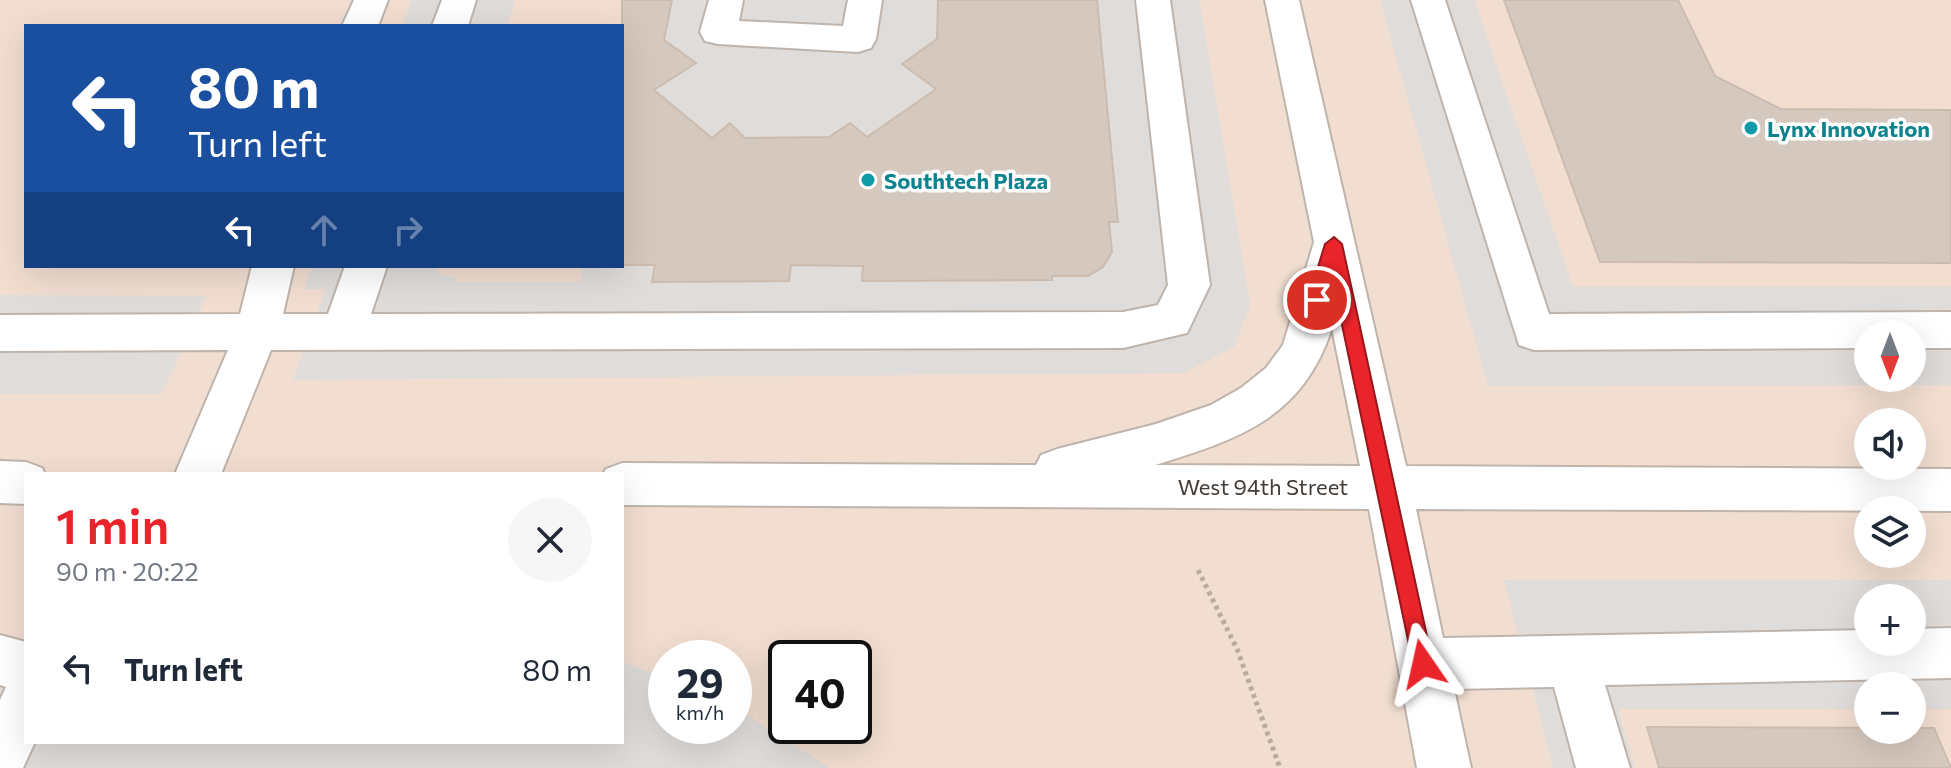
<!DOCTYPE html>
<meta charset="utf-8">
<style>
body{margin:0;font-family:Commissioner,sans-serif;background:#f6f6f7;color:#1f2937;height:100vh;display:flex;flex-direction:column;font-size:30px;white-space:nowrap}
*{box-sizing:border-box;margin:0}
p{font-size:26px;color:#747a83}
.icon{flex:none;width:44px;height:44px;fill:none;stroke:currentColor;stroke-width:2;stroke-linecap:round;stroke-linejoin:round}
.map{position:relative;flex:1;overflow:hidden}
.sheet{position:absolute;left:24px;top:472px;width:600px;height:272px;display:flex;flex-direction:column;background:#fff;border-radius:0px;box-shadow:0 8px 32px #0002}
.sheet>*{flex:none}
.top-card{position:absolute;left:24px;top:24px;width:600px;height:244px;border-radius:0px;box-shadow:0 8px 32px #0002;background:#1a4fa0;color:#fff;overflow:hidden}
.needle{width:52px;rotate:180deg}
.tools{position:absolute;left:1854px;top:320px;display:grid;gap:16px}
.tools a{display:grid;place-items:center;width:72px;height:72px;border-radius:50%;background:#fff;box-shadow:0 8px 32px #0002;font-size:40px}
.speed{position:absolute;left:648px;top:640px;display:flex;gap:16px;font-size:40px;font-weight:700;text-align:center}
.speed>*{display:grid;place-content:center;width:104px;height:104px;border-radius:50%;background:#fff;box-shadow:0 8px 32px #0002;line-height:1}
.speed small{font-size:20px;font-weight:400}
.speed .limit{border:4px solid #111;border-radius:12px;background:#fff;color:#111}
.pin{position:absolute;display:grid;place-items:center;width:68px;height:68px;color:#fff;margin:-34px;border:4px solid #fff;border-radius:50%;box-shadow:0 2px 8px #0007}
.me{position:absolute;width:88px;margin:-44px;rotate:349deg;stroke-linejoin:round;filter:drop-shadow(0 0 6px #0008)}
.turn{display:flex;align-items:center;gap:28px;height:168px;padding:0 32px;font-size:36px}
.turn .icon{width:104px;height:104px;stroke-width:2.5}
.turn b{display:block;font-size:56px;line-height:68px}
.lanes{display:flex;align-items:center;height:76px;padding:0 32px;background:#0003;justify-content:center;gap:40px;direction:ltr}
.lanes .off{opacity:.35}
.round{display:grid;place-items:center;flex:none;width:84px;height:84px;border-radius:42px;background:#f6f6f7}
.summary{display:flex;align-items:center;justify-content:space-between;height:136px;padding:0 32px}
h1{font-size:48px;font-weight:600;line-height:60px;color:#e9242a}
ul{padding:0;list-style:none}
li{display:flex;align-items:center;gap:24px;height:120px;padding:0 32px}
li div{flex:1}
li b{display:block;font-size:30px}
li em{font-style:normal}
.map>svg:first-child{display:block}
.commercial{fill:#f2ded1;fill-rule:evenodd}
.parking{fill:#dfdcda;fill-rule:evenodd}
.building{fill:#d5c8be;stroke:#ccbcaf;stroke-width:2}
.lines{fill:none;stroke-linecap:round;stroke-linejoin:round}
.minor-casing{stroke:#bfb4ab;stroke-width:4}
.path{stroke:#bcaa9b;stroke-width:5;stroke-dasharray:4 4;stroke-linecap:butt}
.minor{fill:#fff;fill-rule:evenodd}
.route{fill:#e9242a;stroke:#97171b;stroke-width:2}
.culture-dot{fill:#0f9aa8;stroke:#fff;stroke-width:3}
.labels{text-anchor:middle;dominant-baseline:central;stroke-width:7;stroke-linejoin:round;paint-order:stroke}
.culture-label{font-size:22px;font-weight:bold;fill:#0d838f;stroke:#fff;text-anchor:start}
.street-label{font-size:22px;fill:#433b35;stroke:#fff}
</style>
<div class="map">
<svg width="1951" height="768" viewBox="0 0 1951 768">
<rect width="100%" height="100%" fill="#f1ebe5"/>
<path class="commercial" d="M 0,0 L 1951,0 L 1951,768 L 0,768 ZM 26,26 L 622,26 L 622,266 L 26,266 ZM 1868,334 L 1912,334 L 1912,378 L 1868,378 ZM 1868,422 L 1912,422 L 1912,466 L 1868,466 ZM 26,474 L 622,474 L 622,742 L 26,742 ZM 1868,510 L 1912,510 L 1912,554 L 1868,554 ZM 1868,598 L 1912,598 L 1912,642 L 1868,642 ZM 666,658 L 734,658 L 734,726 L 666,726 ZM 786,658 L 854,658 L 854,726 L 786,726 ZM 1868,686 L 1912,686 L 1912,730 L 1868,730 Z"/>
<g class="parking">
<path d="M 412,0 L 515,0 L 507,26 L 402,26 Z"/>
<path d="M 672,0 L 938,0 L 937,39 L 902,64 L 936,89 L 867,137 L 850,123 L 829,137 L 745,138 L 730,124 L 712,138 L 654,90 L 696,63 L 664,40 Z"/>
<path d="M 1097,0 L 1199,0 L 1250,305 L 1234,347 L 1184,373 L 293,380 L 326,289 L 304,289 L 312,266 L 437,266 L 439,274 L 456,278 L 455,282 L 580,282 L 583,266 L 655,265 L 653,282 L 788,281 L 791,265 L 863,266 L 863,281 L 1051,280 L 1052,276 L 1111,249 L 1109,222 L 1118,222 Z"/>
<path d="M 1380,0 L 1474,0 L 1573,287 L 1951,287 L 1951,385 L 1488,386 ZM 1868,334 L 1912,334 L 1912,378 L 1868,378 Z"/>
<path d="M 0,295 L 206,296 L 162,394 L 0,394 Z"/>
<path d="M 1504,580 L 1951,580 L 1951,709 L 1912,709 L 1912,686 L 1868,686 L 1868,709 L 1618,709 L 1635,768 L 1553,768 ZM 1868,598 L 1912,598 L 1912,642 L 1868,642 Z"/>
<path d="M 622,661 L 666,679 L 666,726 L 734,726 L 734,707 L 830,768 L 0,768 L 0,679 L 26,680 L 26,742 L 622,742 Z"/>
</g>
<g class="building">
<path d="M 622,0 L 672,0 L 664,40 L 696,63 L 654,90 L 712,138 L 730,123 L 745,138 L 829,137 L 850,123 L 867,137 L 936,89 L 902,64 L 937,39 L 938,0 L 1097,0 L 1118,222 L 1109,222 L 1112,252 L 1103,267 L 1088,276 L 1052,276 L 1052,280 L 862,281 L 863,266 L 791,265 L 789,281 L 652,282 L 655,265 L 622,265 Z"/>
<path d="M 1504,0 L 1678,0 L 1715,76 L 1781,109 L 1951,110 L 1951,263 L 1600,262 Z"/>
<path d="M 1647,727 L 1934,728 L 1951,768 L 1659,768 Z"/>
</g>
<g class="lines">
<defs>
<g id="minor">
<path d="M 354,0 L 388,0 L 378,26 L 342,26 Z"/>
<path d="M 442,0 L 476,0 L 468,26 L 432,26 Z"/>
<path d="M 709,0 L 743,0 L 739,21 L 843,26 L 848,0 L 882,0 L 876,39 L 871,48 L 858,52 L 718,44 L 705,41 L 700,32 Z"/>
<path d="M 1136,0 L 1170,0 L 1210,285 L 1187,333 L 1123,348 L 271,350 L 221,474 L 175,474 L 228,350 L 0,351 L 0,315 L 240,314 L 252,266 L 294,266 L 283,314 L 328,314 L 345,266 L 387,266 L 371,314 L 1123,312 L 1158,305 L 1168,285 Z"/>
<path d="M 1265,0 L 1299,0 L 1406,466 L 1951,469 L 1951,511 L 1416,509 L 1443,638 L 1868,630 L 1868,642 L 1912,642 L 1912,629 L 1951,628 L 1951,678 L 1605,685 L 1630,768 L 1576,768 L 1554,687 L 1454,689 L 1471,768 L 1417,768 L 1369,509 L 622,505 L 622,474 L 603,474 L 606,469 L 622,463 L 1036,465 L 1041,455 L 1057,449 L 1156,424 L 1211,405 L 1241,388 L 1266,368 L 1283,345 L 1314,242 ZM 1332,328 L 1360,466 L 1155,465 C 1239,439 1302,419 1332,328 Z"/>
<path d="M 1411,0 L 1445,0 L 1549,314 L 1951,312 L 1951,348 L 1912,348 L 1912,334 L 1868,334 L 1868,348 L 1534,350 L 1519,345 Z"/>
<path d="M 0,461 L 26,462 L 42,468 L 45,474 L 26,474 L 26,504 L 0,503 Z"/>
<path d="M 0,635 L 26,642 L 26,742 L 35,742 L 23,768 L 0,768 L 0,700 L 6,687 L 0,685 Z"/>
</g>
</defs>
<use href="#minor" class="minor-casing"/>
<path class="path" d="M 1198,570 L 1237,649 L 1280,768"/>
<use href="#minor" class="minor"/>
</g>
<path class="route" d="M 1334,237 L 1342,244 L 1433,664 L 1430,672 L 1423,675 L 1416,672 L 1413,664 L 1332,277 L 1323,305 L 1317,307 L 1308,300 L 1325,244 Z"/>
<g class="culture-dot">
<circle cx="1751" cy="128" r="8"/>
<circle cx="868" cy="180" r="8"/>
</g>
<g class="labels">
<g class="culture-label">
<text x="1767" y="128">Lynx Innovation</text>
<text x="884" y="180">Southtech Plaza</text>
</g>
<g class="street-label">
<text x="1263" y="486">West 94th Street</text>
</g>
</g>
</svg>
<div class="tools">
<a><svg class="needle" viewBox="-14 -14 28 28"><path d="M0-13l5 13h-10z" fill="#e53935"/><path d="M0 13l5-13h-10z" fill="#747a83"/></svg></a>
<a><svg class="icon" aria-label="sound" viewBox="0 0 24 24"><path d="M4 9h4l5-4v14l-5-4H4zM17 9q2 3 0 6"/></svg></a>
<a><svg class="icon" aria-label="layers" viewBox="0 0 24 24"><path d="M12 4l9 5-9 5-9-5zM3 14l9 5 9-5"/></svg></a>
<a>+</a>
<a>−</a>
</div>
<div class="speed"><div>29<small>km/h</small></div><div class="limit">40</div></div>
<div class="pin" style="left:1317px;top:300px;background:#d93025"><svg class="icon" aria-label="arrive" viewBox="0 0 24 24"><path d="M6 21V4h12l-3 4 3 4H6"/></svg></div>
<svg class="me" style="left:1423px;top:664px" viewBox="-20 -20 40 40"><path d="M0-17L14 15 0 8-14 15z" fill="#e9242a" stroke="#fff" stroke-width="4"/></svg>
<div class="top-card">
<div class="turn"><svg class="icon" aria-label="left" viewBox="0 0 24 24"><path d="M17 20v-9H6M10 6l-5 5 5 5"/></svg><div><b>80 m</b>Turn left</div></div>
<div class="lanes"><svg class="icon" aria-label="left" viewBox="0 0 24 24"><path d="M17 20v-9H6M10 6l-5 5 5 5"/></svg><svg class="icon off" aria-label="ahead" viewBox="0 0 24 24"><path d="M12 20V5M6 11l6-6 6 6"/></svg><svg class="icon off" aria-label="right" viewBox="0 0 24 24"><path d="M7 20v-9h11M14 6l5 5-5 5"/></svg></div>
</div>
<section class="sheet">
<div class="summary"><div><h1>1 min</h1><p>90 m · 20:22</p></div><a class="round"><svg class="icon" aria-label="close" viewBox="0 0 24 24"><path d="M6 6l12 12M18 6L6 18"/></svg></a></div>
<ul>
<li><svg class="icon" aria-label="left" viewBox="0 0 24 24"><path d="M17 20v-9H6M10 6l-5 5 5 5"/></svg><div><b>Turn left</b></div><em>80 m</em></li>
</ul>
</section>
</div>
